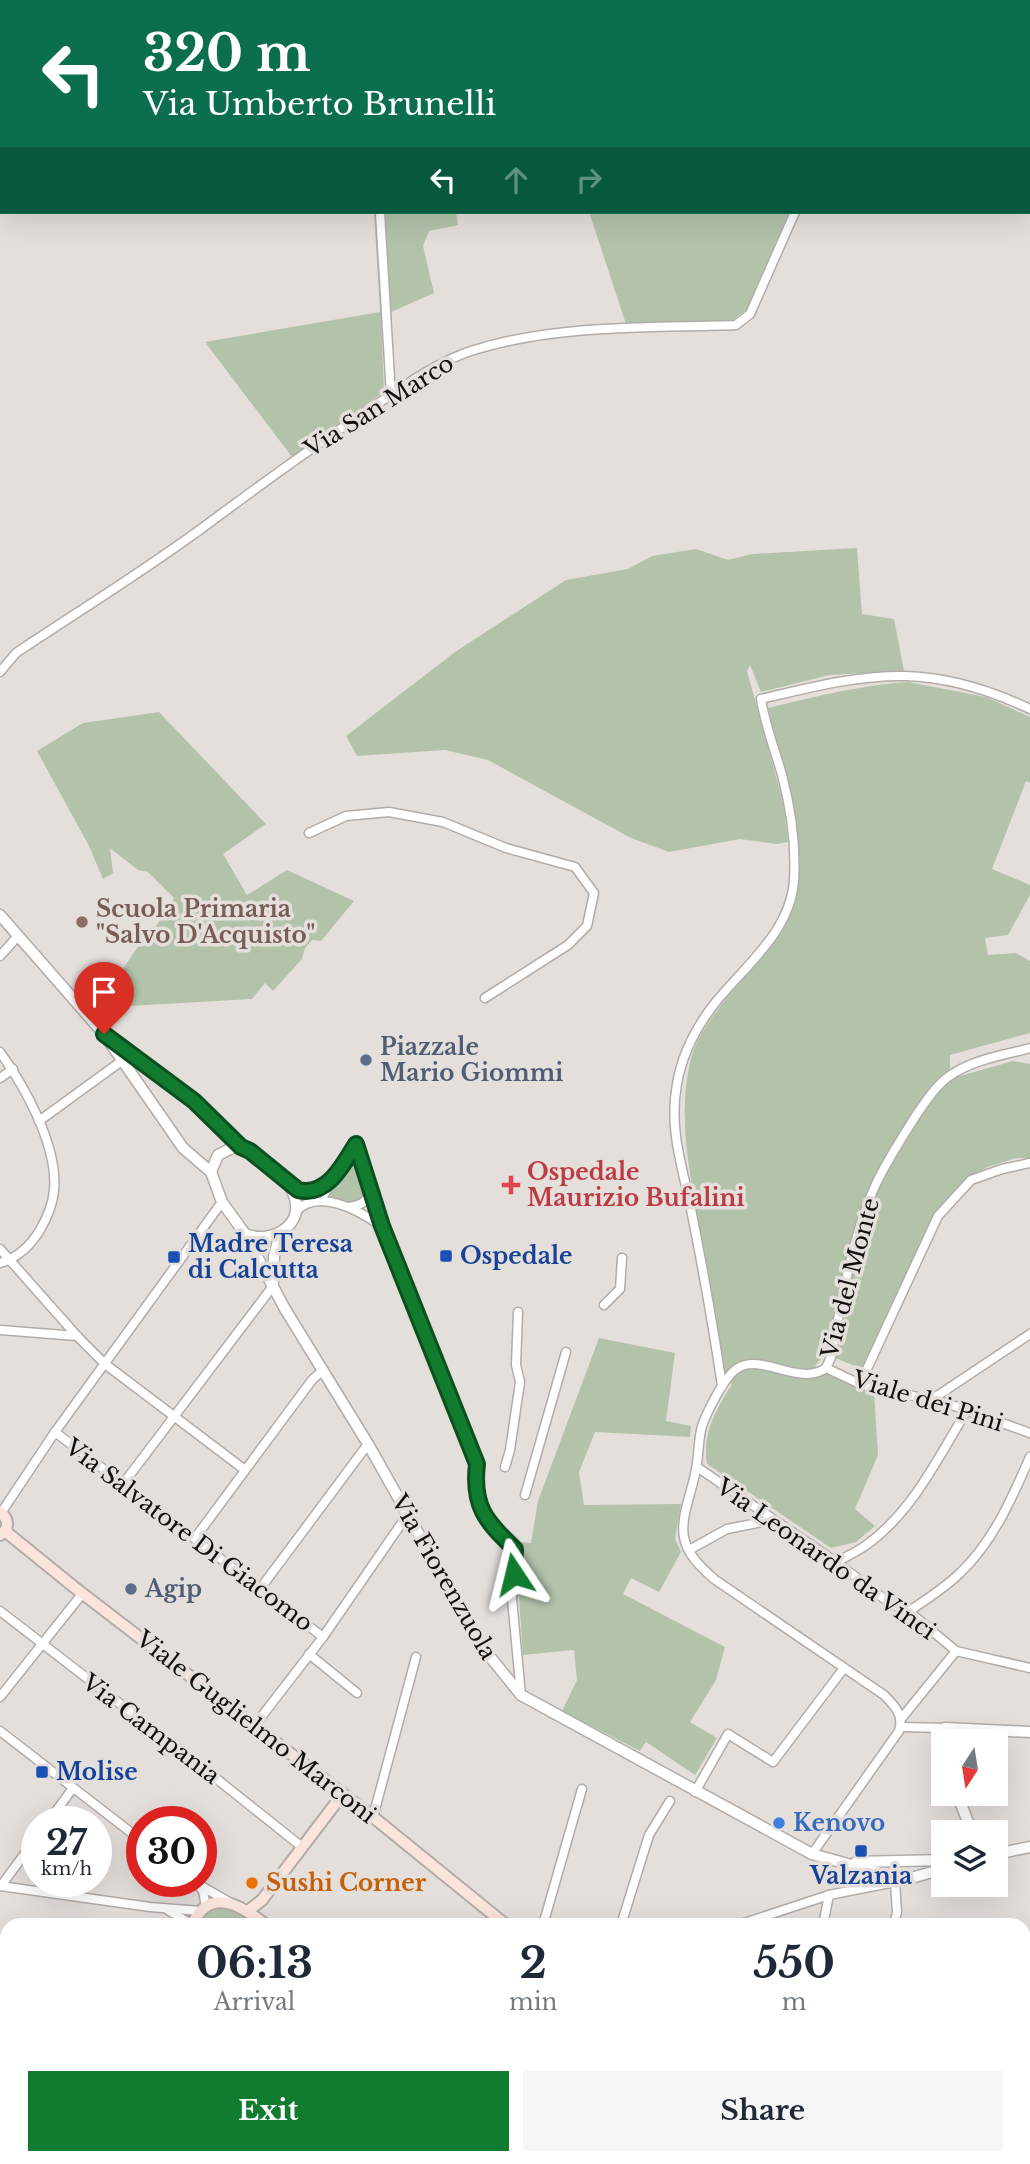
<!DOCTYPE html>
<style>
body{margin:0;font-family:"Libre Baskerville",serif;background:#f6f6f7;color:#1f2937;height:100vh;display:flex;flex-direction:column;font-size:26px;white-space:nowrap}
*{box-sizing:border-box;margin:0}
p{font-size:23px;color:#747a83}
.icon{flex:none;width:38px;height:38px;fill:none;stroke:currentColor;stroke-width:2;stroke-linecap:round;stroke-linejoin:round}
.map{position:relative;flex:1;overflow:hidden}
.drawer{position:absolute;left:0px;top:1918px;width:1031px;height:247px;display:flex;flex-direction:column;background:#fff;border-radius:21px 21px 0 0;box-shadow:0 7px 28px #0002}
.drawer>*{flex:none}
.top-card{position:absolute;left:0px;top:0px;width:1031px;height:214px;box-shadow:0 7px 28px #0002;background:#0b6e4f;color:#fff;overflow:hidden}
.needle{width:46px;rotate:192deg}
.tools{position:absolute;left:931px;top:1729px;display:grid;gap:14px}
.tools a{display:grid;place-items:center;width:77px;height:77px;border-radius:0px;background:#fff;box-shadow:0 7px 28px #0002;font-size:35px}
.speed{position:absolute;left:21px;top:1806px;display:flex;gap:14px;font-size:35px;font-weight:700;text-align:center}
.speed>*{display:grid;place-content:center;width:91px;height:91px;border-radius:50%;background:#fff;box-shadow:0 7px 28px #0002;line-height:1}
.speed small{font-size:18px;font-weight:400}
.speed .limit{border:10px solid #d22;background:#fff;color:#111}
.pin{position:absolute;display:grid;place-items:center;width:60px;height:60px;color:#fff;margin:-72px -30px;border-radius:50% 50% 50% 0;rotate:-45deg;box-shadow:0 0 7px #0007}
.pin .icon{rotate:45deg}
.me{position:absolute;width:77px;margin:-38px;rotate:350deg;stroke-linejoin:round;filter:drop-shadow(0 0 5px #0008)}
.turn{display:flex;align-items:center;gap:24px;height:147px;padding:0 28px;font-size:32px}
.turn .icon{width:91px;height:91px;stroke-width:2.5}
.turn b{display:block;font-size:49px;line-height:60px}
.lanes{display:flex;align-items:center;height:66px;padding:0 28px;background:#0003;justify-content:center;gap:35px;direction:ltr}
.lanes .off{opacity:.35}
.eta{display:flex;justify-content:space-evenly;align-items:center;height:119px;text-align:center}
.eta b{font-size:42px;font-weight:700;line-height:49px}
.primary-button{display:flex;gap:14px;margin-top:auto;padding:14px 28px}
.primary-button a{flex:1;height:80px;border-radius:0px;background:#117c30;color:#fff;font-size:28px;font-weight:700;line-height:80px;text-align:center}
.primary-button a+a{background:#f6f6f7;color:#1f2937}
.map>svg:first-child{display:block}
.green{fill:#b3c3aa}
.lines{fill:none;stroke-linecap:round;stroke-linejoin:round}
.minor-casing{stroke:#b2aca9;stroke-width:11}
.tertiary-casing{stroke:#b2aca9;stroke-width:13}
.secondary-casing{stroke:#b2aca9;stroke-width:14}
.minor{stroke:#fff;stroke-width:8}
.tertiary{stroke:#fff;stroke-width:10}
.secondary{stroke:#fbe4dc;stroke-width:10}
.route-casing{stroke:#0b511f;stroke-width:18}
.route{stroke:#117c30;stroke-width:12}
.education-dot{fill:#8d6e63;stroke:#e5dfdc;stroke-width:2.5}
.service-dot{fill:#5c6f8a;stroke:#e5dfdc;stroke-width:2.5}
.health-dot{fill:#e0444e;stroke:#e5dfdc;stroke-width:2.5}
.transit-dot{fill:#1a4fb4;stroke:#e5dfdc;stroke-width:2.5}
.shop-dot{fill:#3f7fe0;stroke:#e5dfdc;stroke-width:2.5}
.food-dot{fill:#e8710a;stroke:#e5dfdc;stroke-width:2.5}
.labels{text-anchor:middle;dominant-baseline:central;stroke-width:7;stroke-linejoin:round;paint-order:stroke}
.street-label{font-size:23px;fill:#12100f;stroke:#e5dfdc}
.education-label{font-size:23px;font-weight:bold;fill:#785e54;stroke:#e5dfdc;text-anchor:start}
.service-label{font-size:23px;font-weight:bold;fill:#4e5e75;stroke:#e5dfdc;text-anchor:start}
.health-label{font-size:23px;font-weight:bold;fill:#be3a42;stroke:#e5dfdc;text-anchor:start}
.transit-label{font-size:23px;font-weight:bold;fill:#164399;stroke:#e5dfdc;text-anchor:start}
.shop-label{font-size:23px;font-weight:bold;fill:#366cbe;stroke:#e5dfdc;text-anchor:start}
.food-label{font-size:23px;font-weight:bold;fill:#c56008;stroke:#e5dfdc;text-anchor:start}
</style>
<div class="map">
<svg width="1030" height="2164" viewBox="0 0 1030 2164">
<rect width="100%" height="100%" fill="#e5dfdc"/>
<g class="green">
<path d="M 0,0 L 203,0 L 2,2 L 2,21 Z"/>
<path d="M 514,0 L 665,0 L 666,2 L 515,2 Z"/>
<path d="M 374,212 L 456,212 L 458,225 L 429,231 L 423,246 L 434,293 L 389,313 L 381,312 L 384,392 L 292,457 L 205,342 L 380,312 Z"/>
<path d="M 589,212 L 789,212 L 747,309 L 733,320 L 714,322 L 626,324 Z"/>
<path d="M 857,548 L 862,614 L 894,619 L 904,671 L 830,675 L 761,692 L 750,665 L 747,671 L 783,802 L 788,842 L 777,844 L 740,839 L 669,852 L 631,838 L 488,760 L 445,750 L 357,756 L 346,736 L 455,652 L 566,580 L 628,569 L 652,556 L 696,549 L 728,560 L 752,554 Z"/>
<path d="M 908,682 L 986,697 L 1030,717 L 1030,783 L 1026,781 L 992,869 L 1030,885 L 1030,895 L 1008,935 L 985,938 L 988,955 L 1016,953 L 1030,961 L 1030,1033 L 950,1055 L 950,1069 L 960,1076 L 1013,1061 L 1030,1064 L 1030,1158 L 1016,1158 L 988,1167 L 964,1180 L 935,1215 L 863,1369 L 825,1354 L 815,1366 L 858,1388 L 874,1392 L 878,1455 L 855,1509 L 875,1526 L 856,1542 L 831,1548 L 707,1464 C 702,1433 716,1410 732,1384 L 724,1376 C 716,1327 708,1278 699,1229 C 690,1171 676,1114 692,1055 C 701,1024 735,989 756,964 C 768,950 782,935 789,917 C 813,856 782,770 768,708 C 814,697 860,685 908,682 Z"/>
<path d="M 159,712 L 266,824 L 223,854 L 247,895 L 287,870 L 354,901 L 321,941 L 312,940 L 305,948 L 302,959 L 273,991 L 265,983 L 252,999 L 129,1006 L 112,985 L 144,938 L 151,934 L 174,898 L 148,872 L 138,870 L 110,848 L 113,873 L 103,879 L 89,846 L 37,751 L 83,723 Z"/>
<path d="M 353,1161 L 362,1185 L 364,1199 L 356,1203 L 332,1198 L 330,1195 Z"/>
<path d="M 599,1338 L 675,1353 L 666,1421 L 691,1426 L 690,1437 L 595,1432 L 579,1472 L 584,1505 L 681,1504 L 675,1539 L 681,1552 L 659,1592 L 631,1578 L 623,1594 L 725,1647 L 716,1680 L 690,1722 L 717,1738 L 695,1775 L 646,1742 L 640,1751 L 562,1711 L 577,1680 L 574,1650 L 523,1655 L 518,1584 L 522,1542 L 531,1543 L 538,1501 Z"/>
<path d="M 228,1907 L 238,1911 L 257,1925 L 199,1925 C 204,1913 215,1909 228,1907 Z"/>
<path d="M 0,1959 L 7,1959 L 7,2158 L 111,2158 L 109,2164 L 0,2164 Z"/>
</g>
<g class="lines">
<defs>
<g id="minor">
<path d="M 813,0 L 814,2"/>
<path d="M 380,212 L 391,395"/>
<path d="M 0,672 L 16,653 C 79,611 144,571 205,526 C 260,485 315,445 373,407 C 404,386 438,361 474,350 C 558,324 648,328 736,325 L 750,314 L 795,212"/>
<path d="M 309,833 L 346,816 L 389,812 L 443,822 L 506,848 L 575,867 L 594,893 L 587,926 L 568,945 L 485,998"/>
<path d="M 0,956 L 18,936"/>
<path d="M 0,1052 C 25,1087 58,1146 54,1190 C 53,1204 47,1218 40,1230 C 31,1245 17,1258 0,1263"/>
<path d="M 0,1078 L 13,1069"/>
<path d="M 39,1121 L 123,1060"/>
<path d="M 356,1144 L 381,1226 L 477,1464 C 472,1507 486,1521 515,1549 L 512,1599 L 521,1695"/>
<path d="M 288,1183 C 321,1207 340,1169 356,1144"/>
<path d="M 320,1201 L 333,1180"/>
<path d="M 349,1207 C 361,1205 366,1203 369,1192"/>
<path d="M 295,1213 C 316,1186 360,1211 381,1226"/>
<path d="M 0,1249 L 77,1336 L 105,1364 L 245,1470"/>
<path d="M 604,1305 L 620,1289 L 622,1258"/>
<path d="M 0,1330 L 77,1336"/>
<path d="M 826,1368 L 860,1384 L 949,1404 L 1030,1433"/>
<path d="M 860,1384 L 938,1216 L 971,1180 L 1002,1169 L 1030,1163"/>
<path d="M 722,1386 C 713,1325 702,1264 690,1204 C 681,1162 669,1127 677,1084 C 682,1054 697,1026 715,1003 C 745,966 791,931 794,880 C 796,846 791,809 782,775 C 775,750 765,725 761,699 C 808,688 857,675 905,676 C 948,677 992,691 1030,709"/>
<path d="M 931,1400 L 1030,1334"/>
<path d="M 55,1432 L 323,1637"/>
<path d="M 505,1467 L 510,1450 L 520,1382 L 516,1365 L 518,1312"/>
<path d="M 697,1467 L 836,1562 L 887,1601 L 913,1615 L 956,1651 L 1030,1668"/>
<path d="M 123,1484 L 273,1286"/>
<path d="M 525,1495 L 566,1352"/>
<path d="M 1,1513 L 55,1432 L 222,1202"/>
<path d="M 195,1538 L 312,1380 L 322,1371"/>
<path d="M 689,1550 L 727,1529 L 773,1520"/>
<path d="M 836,1562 C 846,1557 856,1552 865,1546 C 911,1514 939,1457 967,1410"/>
<path d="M 260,1589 L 368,1444"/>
<path d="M 0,1611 L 198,1764 L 302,1847"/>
<path d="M 908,1612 C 925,1600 945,1588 960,1573 C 993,1542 1012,1498 1030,1457"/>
<path d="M 309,1654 L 357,1693"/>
<path d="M 0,1697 L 82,1594"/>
<path d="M 901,1719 L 956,1651"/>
<path d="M 255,1725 L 323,1637 L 408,1514"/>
<path d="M 901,1727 L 945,1728"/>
<path d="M 0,1731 L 142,1841"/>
<path d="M 695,1792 L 728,1734 L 773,1762 L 844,1668"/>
<path d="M 373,1817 L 416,1657"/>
<path d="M 48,1822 L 73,1788"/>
<path d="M 812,1854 L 899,1731 C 904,1715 895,1706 884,1695 L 714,1579 C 702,1568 687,1555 684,1537 C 680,1517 693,1489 696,1469 C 699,1455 698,1440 702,1426 C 707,1412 725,1375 738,1368 C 762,1353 800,1387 826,1368 L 831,1357 C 841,1302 852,1238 875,1186 C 886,1162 901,1139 915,1117 C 926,1101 937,1083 954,1073 C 976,1059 1005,1055 1030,1048"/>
<path d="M 196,1883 L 229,1902"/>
<path d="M 198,1885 L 203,1891 L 206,1907"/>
<path d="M 0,1886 L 150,1907 L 201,1911"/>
<path d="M 1,1886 L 37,1837"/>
<path d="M 168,1910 L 192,1925"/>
<path d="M 543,1925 L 582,1789"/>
<path d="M 621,1925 L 649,1835 L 670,1801"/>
<path d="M 738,1925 L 829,1895 L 895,1882 L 897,1912 L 894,1925"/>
<path d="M 823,1925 L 829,1895"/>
<path d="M 1024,2007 L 1030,1999"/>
<path d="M 1024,2136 L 1030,2141"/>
<path d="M 227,2158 L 235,2164"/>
<path d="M 391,2158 L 399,2164"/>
<path d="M 550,2158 L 558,2164"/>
<path d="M 355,2164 L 359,2158"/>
<path d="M 575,2164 L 580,2158"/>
<path d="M 830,2164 L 831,2158"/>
<path d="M 903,2164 L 908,2158"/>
</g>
<g id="tertiary">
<path d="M 0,915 L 104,1034 L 183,1148 L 211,1172"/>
<path d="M 113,1040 L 194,1101 L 241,1147"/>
<path d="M 234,1147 C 248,1147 257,1156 267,1165 C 276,1173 289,1182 293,1193 C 307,1224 273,1245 245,1234 L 222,1202 L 211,1172 L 218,1155 Z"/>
<path d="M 245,1234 L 285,1309 L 368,1444 L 483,1648 L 521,1695 L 812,1854 L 905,1880"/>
<path d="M 273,1282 L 274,1256 L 280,1234"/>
<path d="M 944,1741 L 945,1728 L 1030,1732"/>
<path d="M 957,1794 L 972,1832"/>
<path d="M 996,1854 L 1030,1847"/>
<path d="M 856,1862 L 943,1860"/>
<path d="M 900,1881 L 943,1869"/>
</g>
<g id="secondary">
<path d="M 0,1512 C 9,1519 10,1529 0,1535"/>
<path d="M 5,1531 L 74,1587 L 373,1817 L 506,1925"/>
<path d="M 248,1911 L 262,1900 L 342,1795"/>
<path d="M 192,1925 C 210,1885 242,1906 266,1925"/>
<path d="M 809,2158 L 817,2164"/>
<path d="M 167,2164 L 168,2158"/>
</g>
</defs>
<use href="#minor" class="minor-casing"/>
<use href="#tertiary" class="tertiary-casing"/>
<use href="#secondary" class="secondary-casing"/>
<use href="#minor" class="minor"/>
<use href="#tertiary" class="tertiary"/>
<use href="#secondary" class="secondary"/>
</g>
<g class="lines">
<defs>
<path id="route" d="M 104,1034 L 194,1101 L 241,1147 L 250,1151 L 298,1190 C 327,1197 343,1165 356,1144 L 382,1226 L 477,1464 C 472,1506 486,1522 515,1549 L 514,1574"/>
</defs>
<use href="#route" class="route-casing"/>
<use href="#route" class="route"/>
</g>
<circle class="education-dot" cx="82" cy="922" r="7"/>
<g class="service-dot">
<circle cx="366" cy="1060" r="7"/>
<circle cx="131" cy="1589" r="7"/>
</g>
<path class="health-dot" d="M507.5 1174.5h7v7h7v7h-7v7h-7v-7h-7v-7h7z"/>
<g class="transit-dot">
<rect x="439" y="1249" width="14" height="14" rx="3.5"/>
<rect x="167" y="1250" width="14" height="14" rx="3.5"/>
<rect x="35" y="1765" width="14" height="14" rx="3.5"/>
<rect x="854" y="1844" width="14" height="14" rx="3.5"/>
</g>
<circle class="shop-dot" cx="779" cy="1823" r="7"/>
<circle class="food-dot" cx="252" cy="1883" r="7"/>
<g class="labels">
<g class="street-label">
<text transform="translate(379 406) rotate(-32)">Via San Marco</text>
<text transform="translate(850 1278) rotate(-75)">Via del Monte</text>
<text transform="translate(928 1401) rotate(17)">Viale dei Pini</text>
<text transform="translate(189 1535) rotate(37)">Via Salvatore Di Giacomo</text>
<text transform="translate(826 1559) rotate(35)">Via Leonardo da Vinci</text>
<text transform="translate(444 1577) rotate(60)">Via Fiorenzuola</text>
<text transform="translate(256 1727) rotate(38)">Viale Guglielmo Marconi</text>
<text transform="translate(151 1729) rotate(37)">Via Campania</text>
</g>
<g class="education-label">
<text x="96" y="909">Scuola Primaria<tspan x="96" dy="26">"Salvo D'Acquisto"</tspan></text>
</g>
<g class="service-label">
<text x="380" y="1047">Piazzale<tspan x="380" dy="26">Mario Giommi</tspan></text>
<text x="145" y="1589">Agip</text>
</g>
<g class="health-label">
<text x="527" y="1172">Ospedale<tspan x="527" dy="26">Maurizio Bufalini</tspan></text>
</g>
<g class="transit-label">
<text x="188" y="1244">Madre Teresa<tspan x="188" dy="26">di Calcutta</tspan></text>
<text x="460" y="1256">Ospedale</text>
<text x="56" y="1772">Molise</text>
<text x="861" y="1876" text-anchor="middle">Valzania</text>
</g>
<g class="shop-label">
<text x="793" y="1823">Kenovo</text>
</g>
<g class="food-label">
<text x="266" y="1883">Sushi Corner</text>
</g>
</g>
</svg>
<div class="tools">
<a><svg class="needle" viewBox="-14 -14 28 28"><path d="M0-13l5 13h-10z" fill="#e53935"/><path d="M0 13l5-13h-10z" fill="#747a83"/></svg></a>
<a><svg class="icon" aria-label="layers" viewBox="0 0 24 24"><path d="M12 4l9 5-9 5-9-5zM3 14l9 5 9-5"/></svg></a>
</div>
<div class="speed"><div>27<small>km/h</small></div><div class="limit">30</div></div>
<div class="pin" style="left:104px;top:1034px;background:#d93025"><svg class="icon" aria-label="arrive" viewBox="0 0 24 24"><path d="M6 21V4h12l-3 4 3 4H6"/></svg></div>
<svg class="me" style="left:514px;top:1574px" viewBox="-20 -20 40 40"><path d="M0-17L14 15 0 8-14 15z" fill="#117c30" stroke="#fff" stroke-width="4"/></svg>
<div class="top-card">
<div class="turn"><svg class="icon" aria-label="left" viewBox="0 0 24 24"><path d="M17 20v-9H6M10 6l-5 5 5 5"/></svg><div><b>320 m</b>Via Umberto Brunelli</div></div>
<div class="lanes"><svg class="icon" aria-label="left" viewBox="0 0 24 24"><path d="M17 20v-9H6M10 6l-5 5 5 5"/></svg><svg class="icon off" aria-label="ahead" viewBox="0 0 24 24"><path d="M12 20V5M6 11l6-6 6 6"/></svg><svg class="icon off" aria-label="right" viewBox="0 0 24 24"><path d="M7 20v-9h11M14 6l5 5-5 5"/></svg></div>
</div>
<section class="drawer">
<div class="eta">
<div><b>06:13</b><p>Arrival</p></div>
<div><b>2</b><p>min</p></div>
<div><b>550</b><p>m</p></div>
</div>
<div class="primary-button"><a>Exit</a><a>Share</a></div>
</section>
</div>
